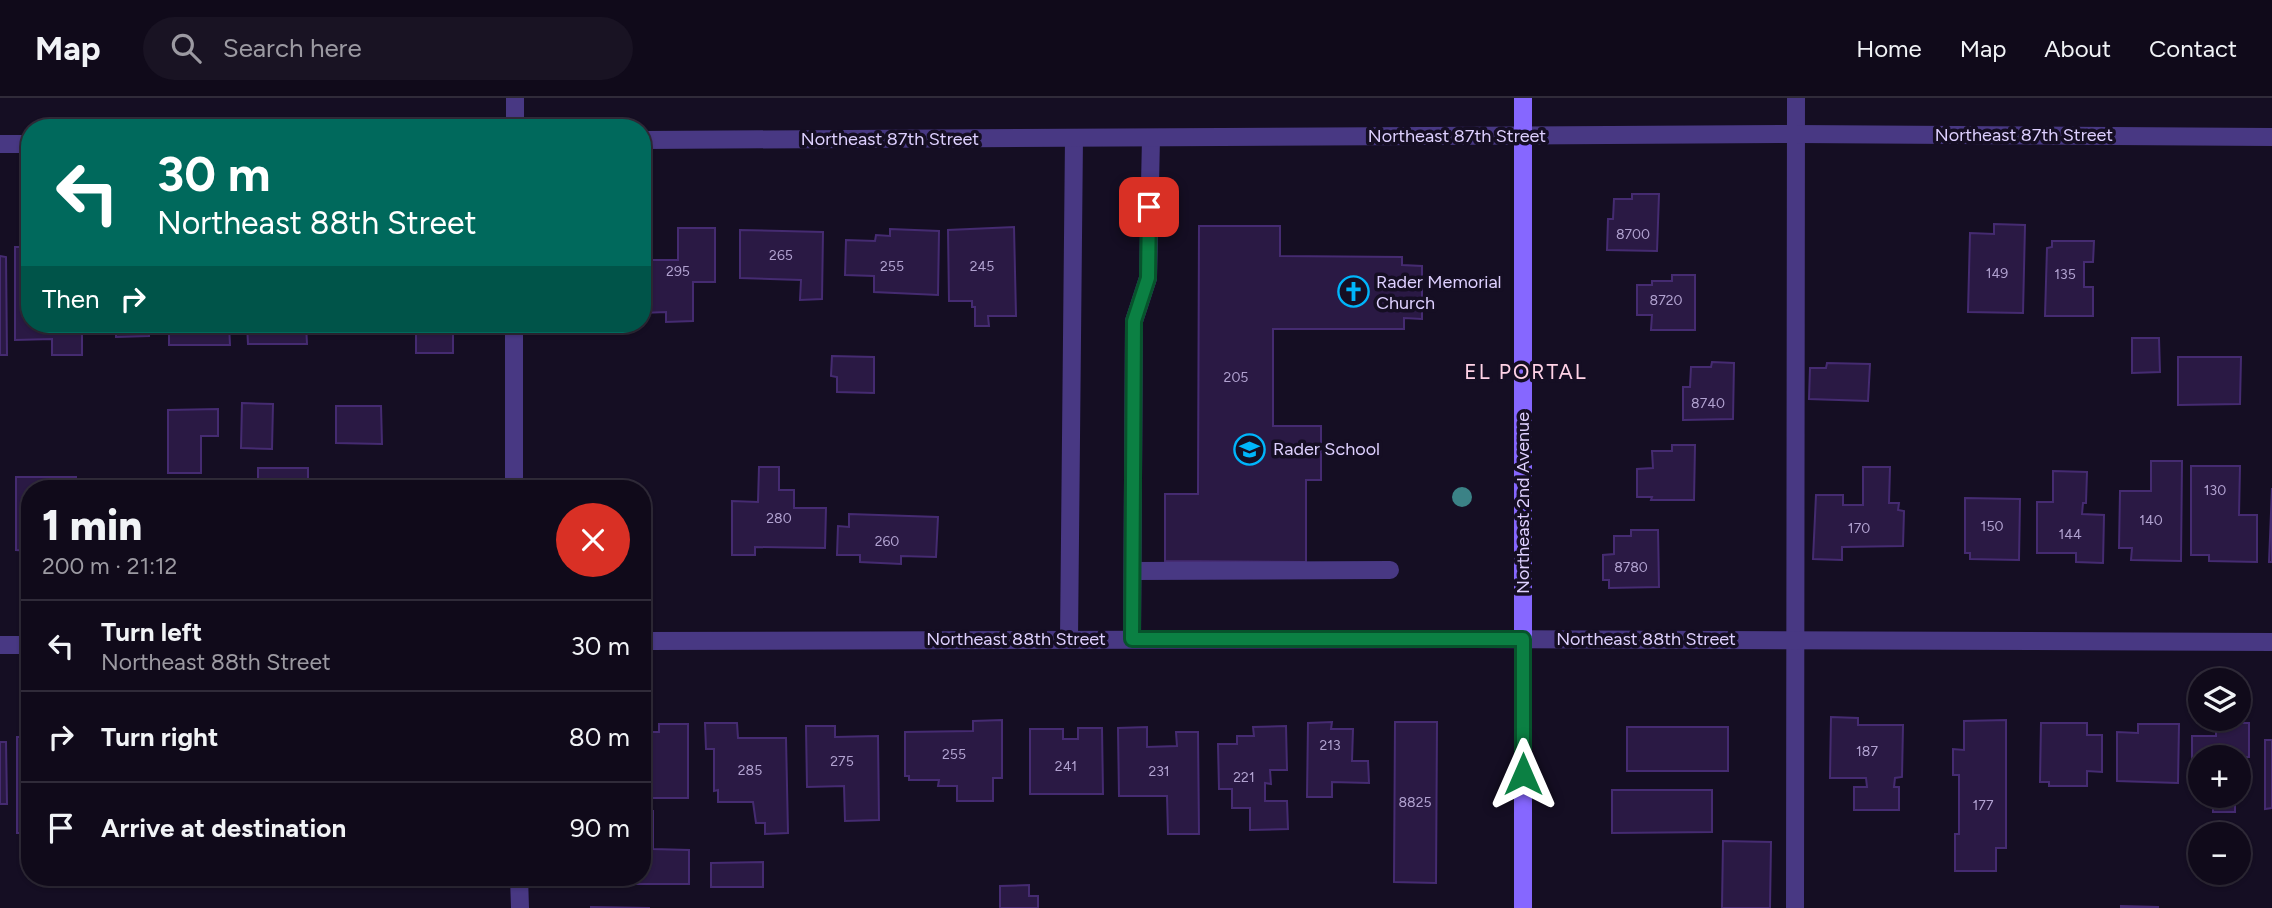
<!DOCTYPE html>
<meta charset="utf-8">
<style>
body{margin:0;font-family:Figtree,sans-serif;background:#191323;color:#f1f3f6;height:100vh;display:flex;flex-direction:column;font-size:26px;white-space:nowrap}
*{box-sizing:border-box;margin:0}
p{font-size:23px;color:#9c9aa2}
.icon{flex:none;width:38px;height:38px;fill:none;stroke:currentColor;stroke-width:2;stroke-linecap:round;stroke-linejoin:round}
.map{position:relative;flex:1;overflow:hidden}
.side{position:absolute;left:21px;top:382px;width:630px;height:406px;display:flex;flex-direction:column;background:#100a1a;border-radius:28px;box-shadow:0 2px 5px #0004,0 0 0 2px #302b39}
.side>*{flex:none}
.hud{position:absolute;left:21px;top:21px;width:630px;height:214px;border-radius:28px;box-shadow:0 2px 5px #0004,0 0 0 2px #302b39;background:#00695c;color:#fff;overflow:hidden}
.tools{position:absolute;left:2188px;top:570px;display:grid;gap:14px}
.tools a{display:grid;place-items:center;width:63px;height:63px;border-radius:50%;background:#100a1a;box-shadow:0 2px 5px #0004,0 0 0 2px #302b39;font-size:35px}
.pin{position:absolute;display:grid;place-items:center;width:60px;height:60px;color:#fff;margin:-30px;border-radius:14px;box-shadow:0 4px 10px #0006}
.me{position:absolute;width:77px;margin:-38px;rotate:0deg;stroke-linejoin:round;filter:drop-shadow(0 0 5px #0008)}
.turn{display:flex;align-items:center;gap:24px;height:147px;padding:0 21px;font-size:32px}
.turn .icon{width:91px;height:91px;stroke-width:2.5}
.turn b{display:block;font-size:49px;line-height:60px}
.then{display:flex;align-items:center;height:66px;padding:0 21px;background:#0003;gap:14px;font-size:26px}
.round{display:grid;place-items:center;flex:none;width:74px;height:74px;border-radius:37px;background:#191323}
.overview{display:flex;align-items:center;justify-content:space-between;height:119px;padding:0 21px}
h1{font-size:42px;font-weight:800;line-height:52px}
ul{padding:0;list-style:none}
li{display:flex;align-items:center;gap:21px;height:91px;padding:0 21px;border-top:2px solid #302b39}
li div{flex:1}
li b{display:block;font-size:26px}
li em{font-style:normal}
header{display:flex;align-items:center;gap:42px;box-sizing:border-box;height:98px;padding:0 35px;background:#100a1a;border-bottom:2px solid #302b39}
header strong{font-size:33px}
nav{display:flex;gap:38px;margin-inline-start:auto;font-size:24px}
.search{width:490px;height:63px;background:#191323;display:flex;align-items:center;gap:18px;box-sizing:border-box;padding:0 24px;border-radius:38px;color:#9c9aa2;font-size:26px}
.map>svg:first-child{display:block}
.building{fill:#2a1944;stroke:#452b71;stroke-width:2}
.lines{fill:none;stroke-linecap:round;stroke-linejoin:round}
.service{stroke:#483883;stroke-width:18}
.minor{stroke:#483883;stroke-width:18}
.tertiary{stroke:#483883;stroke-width:18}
.secondary{stroke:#8667ff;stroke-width:18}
.tree{fill:#3b8286}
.route-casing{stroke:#07532c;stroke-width:18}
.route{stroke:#0b8043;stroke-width:12}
.labels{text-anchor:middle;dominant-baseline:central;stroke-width:7;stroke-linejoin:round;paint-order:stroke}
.number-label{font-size:14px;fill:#b1a2d0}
.street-label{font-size:18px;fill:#ded0ff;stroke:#150e23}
.poi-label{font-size:18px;fill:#ded0ff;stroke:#150e23;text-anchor:start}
.quarter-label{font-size:21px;letter-spacing:2px;fill:#ffd2e6;stroke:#150e23}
</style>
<header>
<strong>Map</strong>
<div class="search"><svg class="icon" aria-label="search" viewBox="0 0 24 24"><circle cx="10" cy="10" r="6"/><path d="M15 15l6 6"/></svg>Search here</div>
<nav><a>Home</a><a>Map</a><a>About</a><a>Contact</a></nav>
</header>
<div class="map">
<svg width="2272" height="810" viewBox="0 0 2272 810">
<rect width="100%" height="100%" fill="#150e23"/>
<g class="building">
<path d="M 1632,96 L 1659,96 L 1657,153 L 1607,152 L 1608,121 L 1613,121 L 1614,101 L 1632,101 Z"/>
<path d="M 1994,126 L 2025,127 L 2023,215 L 1968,214 L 1970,135 L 1994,136 Z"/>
<path d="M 1199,128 L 1280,128 L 1280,158 L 1402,159 L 1402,167 L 1422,168 L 1422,221 L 1404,220 L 1404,231 L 1273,231 L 1273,328 L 1321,328 L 1321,382 L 1306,382 L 1306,464 L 1165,463 L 1165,396 L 1198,396 Z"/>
<path d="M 1014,129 L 1016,218 L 988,218 L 989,228 L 975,228 L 975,209 L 972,209 L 972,203 L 949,203 L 948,132 Z"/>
<path d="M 678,130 L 715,130 L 715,184 L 693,184 L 693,223 L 666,224 L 666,214 L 642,215 L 642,162 L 678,162 Z"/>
<path d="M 890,131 L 939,133 L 938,197 L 874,194 L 874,178 L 845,177 L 846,142 L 875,143 L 876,137 L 890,138 Z"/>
<path d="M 740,132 L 823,134 L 822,201 L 800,202 L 801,182 L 740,180 Z"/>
<path d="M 2052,143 L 2094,143 L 2093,164 L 2084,164 L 2084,189 L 2093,189 L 2093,218 L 2045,218 L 2047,150 L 2052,149 Z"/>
<path d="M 15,149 L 30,149 L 30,226 L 82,226 L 82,257 L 52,257 L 52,241 L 15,242 Z"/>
<path d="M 0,158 L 6,159 L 7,257 L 0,257 Z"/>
<path d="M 1672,177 L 1695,177 L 1695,232 L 1651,232 L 1652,217 L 1637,217 L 1637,187 L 1652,187 L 1652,183 L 1672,183 Z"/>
<path d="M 116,226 L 149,226 L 149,238 L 116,239 Z"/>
<path d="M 169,226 L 229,226 L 230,247 L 169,247 Z"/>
<path d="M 247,226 L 306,226 L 307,246 L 248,246 Z"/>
<rect x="416" y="226" width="37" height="29"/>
<path d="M 2132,240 L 2159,240 L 2160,274 L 2132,275 Z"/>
<path d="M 832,258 L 874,259 L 874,295 L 837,294 L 837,279 L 831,278 Z"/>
<path d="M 2178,259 L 2241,259 L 2240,306 L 2178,307 Z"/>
<path d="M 1712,264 L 1734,265 L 1733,321 L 1683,322 L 1683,289 L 1690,289 L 1691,269 L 1711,269 Z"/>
<path d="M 1827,265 L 1870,266 L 1868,303 L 1809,301 L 1810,270 L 1826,270 Z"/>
<path d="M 242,305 L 273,306 L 272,351 L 241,350 Z"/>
<path d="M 336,308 L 381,308 L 382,346 L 336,345 Z"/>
<path d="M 218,311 L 218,338 L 201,338 L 201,375 L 168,375 L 168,312 Z"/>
<path d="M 1672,347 L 1695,347 L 1694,402 L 1651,402 L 1652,399 L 1637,399 L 1637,371 L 1653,370 L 1652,353 L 1672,353 Z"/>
<path d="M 2151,363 L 2182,363 L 2181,463 L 2131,462 L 2132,450 L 2119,450 L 2120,393 L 2151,393 Z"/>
<path d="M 2191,368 L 2240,368 L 2239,417 L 2257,417 L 2257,464 L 2209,463 L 2209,457 L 2191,457 Z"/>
<path d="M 759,369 L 779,369 L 779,392 L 794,392 L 794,410 L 826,410 L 825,450 L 755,449 L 755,457 L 732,457 L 732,403 L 758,404 Z"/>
<path d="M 1863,369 L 1890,369 L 1889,405 L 1899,405 L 1898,412 L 1904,413 L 1903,448 L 1842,449 L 1842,462 L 1813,461 L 1816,397 L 1843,397 L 1843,407 L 1863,407 Z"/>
<path d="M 258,370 L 308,370 L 308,390 L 256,390 L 256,386 L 258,386 Z"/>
<path d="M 2053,373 L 2087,374 L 2086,405 L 2083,405 L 2082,416 L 2104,417 L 2103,465 L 2076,464 L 2076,455 L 2037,455 L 2037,404 L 2053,404 Z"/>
<path d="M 16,379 L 76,379 L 76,390 L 30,390 L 30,453 L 16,452 Z"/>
<path d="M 2272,390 L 2272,464 L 2269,464 Z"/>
<path d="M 1965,400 L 2020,401 L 2019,462 L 1970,461 L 1970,455 L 1965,455 Z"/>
<path d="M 849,416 L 938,419 L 936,459 L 901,458 L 901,466 L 860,464 L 860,457 L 837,457 L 838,428 L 849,429 Z"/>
<path d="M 1631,432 L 1658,432 L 1659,489 L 1609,490 L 1609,482 L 1603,482 L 1603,457 L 1614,456 L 1614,438 L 1631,438 Z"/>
<path d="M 1831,619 L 1858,620 L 1858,627 L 1903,627 L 1902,679 L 1895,680 L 1894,689 L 1899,689 L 1899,712 L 1854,712 L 1854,689 L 1867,689 L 1866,680 L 1830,680 Z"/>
<path d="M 1002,622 L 1002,680 L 993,680 L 993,703 L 957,703 L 957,688 L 938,688 L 939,682 L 909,682 L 909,678 L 905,678 L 905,634 L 973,633 L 973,623 Z"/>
<path d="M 2006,622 L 2006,750 L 1996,750 L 1996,773 L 1955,773 L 1955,736 L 1959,736 L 1959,677 L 1953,677 L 1953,651 L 1964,652 L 1964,623 Z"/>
<path d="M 1332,624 L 1331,631 L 1353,631 L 1352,663 L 1368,663 L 1369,685 L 1332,684 L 1332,699 L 1307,699 L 1308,625 Z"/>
<path d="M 1395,624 L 1437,624 L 1436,785 L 1394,784 Z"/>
<path d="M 705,625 L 737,625 L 738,640 L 786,640 L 788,735 L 765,736 L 765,725 L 756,725 L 753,704 L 718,704 L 718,692 L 714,693 L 714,651 L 706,651 Z"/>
<path d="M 2041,625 L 2087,625 L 2087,637 L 2102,637 L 2102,674 L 2087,673 L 2087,688 L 2049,688 L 2049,684 L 2040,684 Z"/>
<path d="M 2216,625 L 2249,625 L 2249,659 L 2200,660 L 2200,683 L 2192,683 L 2192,638 L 2216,638 Z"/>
<path d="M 659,626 L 688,626 L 688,700 L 642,700 L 642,634 L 659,634 Z"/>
<path d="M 2138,626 L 2179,626 L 2178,685 L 2117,683 L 2117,634 L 2138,635 Z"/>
<path d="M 806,628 L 835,628 L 835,639 L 878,638 L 879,722 L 845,723 L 844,688 L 807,689 Z"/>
<path d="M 1286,628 L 1287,672 L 1270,672 L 1271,686 L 1265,685 L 1265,703 L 1287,703 L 1288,731 L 1250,732 L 1250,710 L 1232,710 L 1232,691 L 1219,691 L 1218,646 L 1237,646 L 1237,638 L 1254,638 L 1253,629 Z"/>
<path d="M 1147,629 L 1147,649 L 1177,648 L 1176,634 L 1198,634 L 1199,736 L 1168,736 L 1167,698 L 1119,698 L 1118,630 Z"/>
<rect x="1627" y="629" width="101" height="44"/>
<path d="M 1078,630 L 1102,630 L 1103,696 L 1030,696 L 1030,631 L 1063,631 L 1063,641 L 1078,641 Z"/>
<rect x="17" y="639" width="13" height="96"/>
<path d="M 2265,642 L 2272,642 L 2272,710 L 2265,711 Z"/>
<path d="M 0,644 L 6,644 L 7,706 L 0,706 Z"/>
<path d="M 1612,692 L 1712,692 L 1712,734 L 1612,735 Z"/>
<rect x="2213" y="698" width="22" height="16"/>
<path d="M 642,713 L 653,713 L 653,751 L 689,752 L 689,786 L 589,786 L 589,779 L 642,779 Z"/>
<path d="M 1723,743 L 1771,744 L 1770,810 L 1722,810 Z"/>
<path d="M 763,764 L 763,789 L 711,789 L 711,765 Z"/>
<path d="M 1029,787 L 1029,798 L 1038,798 L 1038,810 L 1000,810 L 1000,788 Z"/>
<path d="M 2121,808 L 2158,809 L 2158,810 L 2121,810 Z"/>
<path d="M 591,809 L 650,810 L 591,810 Z"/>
</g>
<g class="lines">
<g class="service">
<path d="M 1133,473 L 1390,472"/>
<path d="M 1069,541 L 1074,40"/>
<path d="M 1132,541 L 1134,223 L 1148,180 L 1151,40"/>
<path d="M 1795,810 L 1796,0"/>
</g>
<g class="minor">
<path d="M 515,30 L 515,0"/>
<path d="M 514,390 L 514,226"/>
<path d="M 642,543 L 1472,541 L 2272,544"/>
<path d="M 0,547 L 30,547"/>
<path d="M 519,779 L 520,810"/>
</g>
<g class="tertiary">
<path d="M 642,42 L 1796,36 L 2272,39"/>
<path d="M 0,46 L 30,46"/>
</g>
<path class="secondary" d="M 1523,810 L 1523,0"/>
</g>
<circle class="tree" cx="1462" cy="399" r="10"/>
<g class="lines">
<defs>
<path id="route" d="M 1149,109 L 1148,180 L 1134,223 L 1132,541 L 1523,541 L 1523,676"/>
</defs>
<use href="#route" class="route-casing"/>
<use href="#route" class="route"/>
</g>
<defs>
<symbol id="church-ring" viewBox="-11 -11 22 22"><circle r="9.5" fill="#150e23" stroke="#00b5fb" stroke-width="1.5"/><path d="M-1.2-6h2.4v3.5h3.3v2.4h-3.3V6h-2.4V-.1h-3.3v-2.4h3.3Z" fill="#00b5fb"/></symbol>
<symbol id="school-ring" viewBox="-11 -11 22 22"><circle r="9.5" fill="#150e23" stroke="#00b5fb" stroke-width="1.5"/><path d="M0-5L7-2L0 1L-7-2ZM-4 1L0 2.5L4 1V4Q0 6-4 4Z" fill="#00b5fb"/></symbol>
</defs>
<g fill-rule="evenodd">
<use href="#church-ring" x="1336" y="176" width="35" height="35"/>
<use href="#school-ring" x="1232" y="334" width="35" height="35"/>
</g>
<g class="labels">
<g class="number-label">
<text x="1633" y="136">8700</text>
<text x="781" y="157">265</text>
<text x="892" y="168">255</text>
<text x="982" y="168">245</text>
<text x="678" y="173">295</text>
<text x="1997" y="175">149</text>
<text x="2065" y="176">135</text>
<text x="1666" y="202">8720</text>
<text x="1236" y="279">205</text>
<text x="1708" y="305">8740</text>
<text x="2215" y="392">130</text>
<text x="779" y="420">280</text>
<text x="2151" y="422">140</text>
<text x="1992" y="428">150</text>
<text x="1859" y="430">170</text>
<text x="2070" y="436">144</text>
<text x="887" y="443">260</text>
<text x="1631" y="469">8780</text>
<text x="1330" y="647">213</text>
<text x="1867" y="653">187</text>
<text x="954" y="656">255</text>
<text x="842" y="663">275</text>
<text x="1066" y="668">241</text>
<text x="750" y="672">285</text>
<text x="1159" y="673">231</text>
<text x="1244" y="679">221</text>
<text x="1415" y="704">8825</text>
<text x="1983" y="707">177</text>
</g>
<g class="street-label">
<text x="2024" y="37">Northeast 87th Street</text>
<text x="1457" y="38">Northeast 87th Street</text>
<text x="890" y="41">Northeast 87th Street</text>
<text transform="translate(1523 405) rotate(-90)">Northeast 2nd Avenue</text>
<text x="1016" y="541">Northeast 88th Street</text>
<text x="1646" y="541">Northeast 88th Street</text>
</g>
<g class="poi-label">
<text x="1376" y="184">Rader Memorial<tspan x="1376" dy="21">Church</tspan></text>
<text x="1273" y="351">Rader School</text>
</g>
<g class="quarter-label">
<text x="1526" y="273">EL PORTAL</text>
</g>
</g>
</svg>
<div class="tools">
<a><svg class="icon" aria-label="layers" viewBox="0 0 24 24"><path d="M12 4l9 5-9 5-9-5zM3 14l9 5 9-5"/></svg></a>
<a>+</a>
<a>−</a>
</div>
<div class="pin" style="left:1149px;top:109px;background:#d93025"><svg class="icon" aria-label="arrive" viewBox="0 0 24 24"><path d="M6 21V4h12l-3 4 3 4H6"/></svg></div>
<svg class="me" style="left:1523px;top:676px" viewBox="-20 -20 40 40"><path d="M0-17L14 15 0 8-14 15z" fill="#0b8043" stroke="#fff" stroke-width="4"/></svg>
<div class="hud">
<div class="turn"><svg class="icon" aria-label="left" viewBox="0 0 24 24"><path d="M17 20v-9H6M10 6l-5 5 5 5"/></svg><div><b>30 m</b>Northeast 88th Street</div></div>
<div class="then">Then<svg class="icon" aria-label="right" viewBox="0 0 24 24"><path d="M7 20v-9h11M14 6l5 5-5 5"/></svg></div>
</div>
<section class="side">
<div class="overview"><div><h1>1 min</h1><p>200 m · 21:12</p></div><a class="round" style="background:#d93025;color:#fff"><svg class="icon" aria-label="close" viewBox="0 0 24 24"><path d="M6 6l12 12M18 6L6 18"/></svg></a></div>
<ul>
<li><svg class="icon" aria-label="left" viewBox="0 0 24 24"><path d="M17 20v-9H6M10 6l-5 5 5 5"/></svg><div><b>Turn left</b><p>Northeast 88th Street</p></div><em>30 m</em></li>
<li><svg class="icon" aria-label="right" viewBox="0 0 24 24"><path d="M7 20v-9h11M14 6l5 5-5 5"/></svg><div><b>Turn right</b></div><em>80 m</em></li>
<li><svg class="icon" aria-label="arrive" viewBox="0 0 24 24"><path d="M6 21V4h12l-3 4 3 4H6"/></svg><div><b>Arrive at destination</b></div><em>90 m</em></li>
</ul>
</section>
</div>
